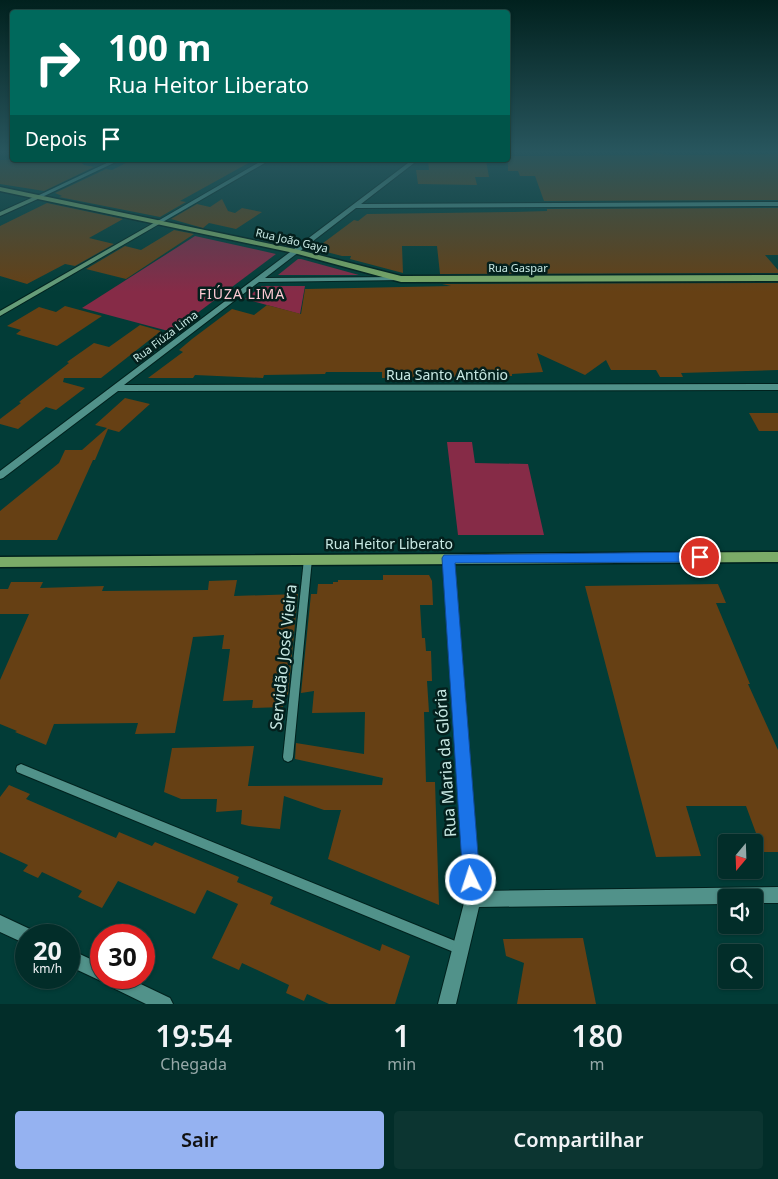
<!DOCTYPE html>
<html lang="pt">
<meta charset="utf-8">
<style>
body{margin:0;font-family:"Noto Sans",sans-serif;background:#0c3531;color:#f1f3f6;height:100vh;display:flex;flex-direction:column;font-size:19px;white-space:nowrap}
*{box-sizing:border-box;margin:0}
p{font-size:16px;color:#96a8a8}
.icon{flex:none;width:28px;height:28px;fill:none;stroke:currentColor;stroke-width:2;stroke-linecap:round;stroke-linejoin:round}
.map{position:relative;height:1004px;overflow:hidden}
.details{display:flex;flex-direction:column;background:#022d29;flex:1}
.details>*{flex:none}
.banner{position:absolute;left:10px;top:10px;width:500px;height:152px;border-radius:5px;box-shadow:0 1px 4px #0004,0 0 0 1px #234946;background:#00695c;color:#fff;overflow:hidden}
.needle{width:32px;rotate:199deg}
.buttons{position:absolute;left:718px;top:834px;display:grid;gap:10px}
.buttons a{display:grid;place-items:center;width:45px;height:45px;border-radius:5px;background:#022d29;box-shadow:0 1px 4px #0004,0 0 0 1px #234946;font-size:25px}
.speed{position:absolute;left:15px;top:924px;display:flex;gap:10px;font-size:25px;font-weight:700;text-align:center}
.speed>*{display:grid;place-content:center;width:65px;height:65px;border-radius:50%;background:#022d29;box-shadow:0 1px 4px #0004,0 0 0 1px #234946;line-height:1}
.speed small{font-size:12px;font-weight:400}
.speed .limit{border:8px solid #d22;background:#fff;color:#111}
.pin{position:absolute;display:grid;place-items:center;width:42px;height:42px;color:#fff;margin:-21px;border:2px solid #fff;border-radius:50%;box-shadow:0 1px 5px #0007}
.me{position:absolute;width:55px;margin:-28px;rotate:356deg;stroke-linejoin:round;filter:drop-shadow(0 0 4px #0008)}
.turn{display:flex;align-items:center;gap:18px;height:105px;padding:0 15px;font-size:22px}
.turn .icon{width:65px;height:65px;stroke-width:2.5}
.turn b{display:block;font-size:35px;line-height:42px}
.then{display:flex;align-items:center;height:48px;padding:0 15px;background:#0003;gap:10px;font-size:19px}
.eta{display:flex;justify-content:space-evenly;align-items:center;height:85px;text-align:center}
.eta b{font-size:30px;font-weight:600;line-height:35px}
.primary-button{display:flex;gap:10px;margin-top:auto;padding:10px 15px}
.primary-button a{flex:1;height:58px;border-radius:5px;background:#95b2f1;color:#111;font-size:20px;font-weight:600;line-height:58px;text-align:center}
.primary-button a+a{background:#0c3531;color:#f1f3f6}
.map>svg:first-child{display:block}
.green{fill:#862b47}
.building{fill:#664014}
.lines{fill:none;stroke-linecap:round;stroke-linejoin:round}
.lane-casing{stroke:#00211d;stroke-width:2}
.street-casing{stroke:#00211d;stroke-width:2}
.secondary-casing{stroke:#00211d;stroke-width:2}
.primary-casing{stroke:#00211d;stroke-width:3}
.lane{fill:#51928a;fill-rule:evenodd}
.street{fill:#51928a;fill-rule:evenodd}
.secondary{fill:#669e79;fill-rule:evenodd}
.primary{fill:#7bab68;fill-rule:evenodd}
.route{fill:#1a73e8;stroke:#114b97}
.labels{text-anchor:middle;dominant-baseline:central;stroke-width:5;stroke-linejoin:round;paint-order:stroke}
.far-street-label{font-size:11px;fill:#c8e8e3;stroke:#04201d}
.far-quarter-label{font-size:14px;letter-spacing:1px;fill:#fdc9d3;stroke:#04201d}
.street-label{font-size:14px;fill:#c8e8e3;stroke:#04201d}
.near-street-label{font-size:16px;fill:#c8e8e3;stroke:#04201d}
</style>
<div class="map">
<svg width="778" height="1004" viewBox="0 0 778 1004">
<rect width="100%" height="100%" fill="#023c37"/>
<g class="green">
<path d="M 195,236 L 276,254 L 172,332 L 82,308 Z"/>
<path d="M 298,259 L 301,259 L 359,275 L 278,275 Z"/>
<path d="M 262,286 L 305,286 L 300,314 L 245,299 Z"/>
<path d="M 447,442 L 472,442 L 475,463 L 528,464 L 544,535 L 458,535 Z"/>
</g>
<g class="building">
<path d="M 650,152 L 669,155 L 778,154 L 778,200 L 544,201 L 535,176 L 520,176 L 518,171 L 508,171 L 508,156 L 653,155 Z"/>
<path d="M 0,160 L 78,160 L 84,165 L 94,167 L 44,191 L 0,184 Z"/>
<path d="M 132,160 L 158,160 L 177,163 L 177,160 L 254,160 L 180,201 L 186,202 L 160,217 L 59,197 L 62,196 L 55,193 L 106,169 L 112,170 Z"/>
<path d="M 428,160 L 486,160 L 489,177 L 475,177 L 477,185 L 418,184 L 416,170 L 429,170 Z"/>
<path d="M 222,199 L 228,211 L 235,213 L 242,208 L 262,212 L 236,229 L 209,223 L 203,228 L 171,219 L 197,204 L 210,207 Z"/>
<path d="M 47,203 L 123,219 L 89,238 L 114,244 L 75,266 L 65,264 L 27,284 L 0,276 L 0,226 Z"/>
<path d="M 778,208 L 778,255 L 765,255 L 778,270 L 778,273 L 440,274 L 437,246 L 402,246 L 403,273 L 350,259 L 351,256 L 342,256 L 315,249 L 354,220 L 358,221 L 367,214 L 513,212 L 547,211 L 547,209 Z"/>
<path d="M 174,230 L 194,234 L 126,279 L 86,269 L 125,246 L 141,250 Z"/>
<path d="M 778,283 L 778,370 L 681,373 L 683,377 L 660,377 L 656,370 L 611,370 L 606,360 L 585,375 L 537,353 L 543,372 L 512,374 L 512,376 L 382,378 L 382,372 L 326,372 L 325,374 L 264,375 L 263,378 L 195,375 L 193,378 L 148,378 L 183,352 L 179,350 L 192,339 L 232,309 L 254,315 L 267,305 L 301,314 L 305,289 L 451,286 L 442,284 Z"/>
<path d="M 65,306 L 102,316 L 57,346 L 16,334 L 21,330 L 7,326 L 39,307 L 56,312 Z"/>
<path d="M 140,325 L 161,331 L 101,378 L 64,378 L 63,382 L 85,388 L 56,410 L 46,407 L 18,429 L 0,424 L 0,419 L 21,403 L 19,402 L 69,363 L 67,362 L 94,343 L 109,347 Z"/>
<path d="M 125,398 L 150,404 L 119,432 L 108,429 L 95,460 L 93,460 L 57,540 L 0,540 L 0,511 L 59,463 L 65,450 L 82,450 L 107,428 L 95,425 Z"/>
<path d="M 749,413 L 778,413 L 778,431 L 759,431 Z"/>
<path d="M 383,575 L 429,575 L 432,581 L 433,605 L 420,605 L 422,638 L 425,638 L 426,651 L 431,651 L 432,681 L 427,681 L 429,712 L 424,712 L 426,782 L 435,782 L 439,905 L 328,859 L 341,810 L 324,810 L 284,796 L 280,829 L 249,826 L 241,824 L 242,810 L 216,812 L 217,799 L 181,799 L 164,792 L 172,748 L 254,746 L 248,786 L 382,785 L 383,778 L 295,759 L 296,743 L 364,754 L 365,712 L 312,713 L 314,691 L 301,693 L 311,594 L 317,594 L 318,584 L 333,584 L 333,582 L 338,582 L 338,580 L 383,580 Z"/>
<path d="M 237,580 L 234,596 L 298,594 L 288,695 L 283,696 L 283,707 L 252,708 L 253,700 L 223,701 L 230,649 L 222,649 L 224,635 L 193,637 L 175,733 L 135,734 L 138,723 L 54,724 L 46,745 L 15,732 L 17,731 L 0,724 L 0,680 L 29,614 L 0,614 L 0,589 L 8,589 L 11,582 L 43,582 L 40,588 L 104,586 L 102,591 L 208,590 L 209,581 Z"/>
<path d="M 718,584 L 726,603 L 716,603 L 750,684 L 748,684 L 778,750 L 778,852 L 763,852 L 746,806 L 686,806 L 701,856 L 656,857 L 585,586 Z"/>
<path d="M 9,785 L 30,794 L 26,799 L 116,838 L 119,832 L 152,846 L 155,842 L 239,877 L 237,882 L 273,897 L 270,904 L 380,951 L 382,944 L 410,956 L 395,1004 L 329,1004 L 307,994 L 304,1001 L 286,993 L 289,985 L 242,963 L 239,970 L 212,958 L 238,904 L 207,890 L 195,914 L 118,881 L 102,908 L 78,897 L 82,891 L 42,872 L 38,878 L 23,871 L 28,865 L 0,852 L 0,797 Z"/>
<path d="M 583,938 L 596,1004 L 517,1004 L 524,963 L 506,956 L 503,939 Z"/>
</g>
<g class="lines">
<defs>
<g id="lane">
<path d="M 308,556 L 311,557 L 312,559 L 293,757 L 292,760 L 288,762 L 284,760 L 283,757 L 304,559 L 305,557 Z"/>
<path d="M 21,764 L 465,945 L 467,949 L 465,953 L 461,955 L 17,772 L 16,769 L 17,766 Z"/>
</g>
<g id="street">
<path d="M 113,160 L 120,160 L 40,198 L 35,197 Z"/>
<path d="M 263,160 L 270,160 L 161,223 L 156,222 Z"/>
<path d="M 412,160 L 418,160 L 361,204 L 778,202 L 778,206 L 356,208 L 265,278 L 401,277 L 403,278 L 403,280 L 259,282 L 124,385 L 778,384 L 778,390 L 118,391 L 3,478 L 0,479 L 0,471 Z"/>
<path d="M 448,555 L 452,556 L 453,559 L 480,891 L 778,887 L 778,903 L 754,903 L 754,898 L 726,898 L 726,904 L 479,907 L 456,1004 L 438,1004 L 465,899 L 443,559 L 444,556 Z"/>
<path d="M 0,915 L 32,930 L 34,935 L 26,935 L 26,944 L 0,932 Z"/>
<path d="M 69,949 L 101,964 L 101,978 L 128,978 L 170,998 L 173,1004 L 146,1004 L 105,984 L 104,980 L 101,981 L 69,966 Z"/>
</g>
<g id="secondary">
<path d="M 38,195 L 41,197 L 40,198 L 0,216 L 0,212 Z"/>
<path d="M 159,220 L 162,222 L 161,223 L 0,316 L 0,311 Z"/>
</g>
<g id="primary">
<path d="M 0,187 L 295,249 L 401,276 L 778,275 L 778,281 L 401,282 L 294,253 L 0,191 Z"/>
<path d="M 778,552 L 778,562 L 0,567 L 0,557 Z"/>
</g>
</defs>
<use href="#lane" class="lane-casing"/>
<use href="#street" class="street-casing"/>
<use href="#secondary" class="secondary-casing"/>
<use href="#primary" class="primary-casing"/>
<use href="#lane" class="lane"/>
<use href="#street" class="street"/>
<use href="#secondary" class="secondary"/>
<use href="#primary" class="primary"/>
</g>
<linearGradient id="sky" x2="0" y2="1"><stop stop-color="#01211e"/><stop offset="0.52" stop-color="#28565e"/><stop offset="1" stop-color="#28565e" stop-opacity="0"/></linearGradient>
<rect width="778" height="292" fill="url(#sky)"/>
<path class="route" d="M 700,552 L 705,554 L 707,557 L 705,560 L 700,562 L 455,563 L 480,880 L 478,887 L 471,889 L 465,887 L 463,880 L 442,558 L 444,555 Z"/>
<g class="labels">
<g class="far-street-label">
<text transform="translate(292 240) rotate(13)">Rua João Gaya</text>
<text x="518" y="267">Rua Gaspar</text>
<text transform="translate(165 336) rotate(-37)">Rua Fiúza Lima</text>
</g>
<g class="far-quarter-label">
<text x="242" y="293">FIÚZA LIMA</text>
</g>
<g class="street-label">
<text x="447" y="374">Rua Santo Antônio</text>
<text x="389" y="543">Rua Heitor Liberato</text>
</g>
<g class="near-street-label">
<text transform="translate(283 657) rotate(-84)">Servidão José Vieira</text>
<text transform="translate(445 763) rotate(-94)">Rua Maria da Glória</text>
</g>
</g>
</svg>
<div class="buttons">
<a><svg class="needle" viewBox="-14 -14 28 28"><path d="M0-13l5 13h-10z" fill="#e53935"/><path d="M0 13l5-13h-10z" fill="#96a8a8"/></svg></a>
<a><svg class="icon" aria-label="sound" viewBox="0 0 24 24"><path d="M4 9h4l5-4v14l-5-4H4zM17 9q2 3 0 6"/></svg></a>
<a><svg class="icon" aria-label="search" viewBox="0 0 24 24"><circle cx="10" cy="10" r="6"/><path d="M15 15l6 6"/></svg></a>
</div>
<div class="speed"><div>20<small>km/h</small></div><div class="limit">30</div></div>
<div class="pin" style="left:700px;top:557px;background:#d93025"><svg class="icon" aria-label="arrive" viewBox="0 0 24 24"><path d="M6 21V4h12l-3 4 3 4H6"/></svg></div>
<svg class="me" style="left:471px;top:880px" viewBox="-20 -20 40 40"><circle r="17" fill="#1a73e8" stroke="#fff" stroke-width="3"/><path d="M0-11L8 9 0 5-8 9z" fill="#fff"/></svg>
<div class="banner">
<div class="turn"><svg class="icon" aria-label="right" viewBox="0 0 24 24"><path d="M7 20v-9h11M14 6l5 5-5 5"/></svg><div><b>100 m</b>Rua Heitor Liberato</div></div>
<div class="then">Depois<svg class="icon" aria-label="arrive" viewBox="0 0 24 24"><path d="M6 21V4h12l-3 4 3 4H6"/></svg></div>
</div>
</div>
<section class="details">
<div class="eta">
<div><b>19:54</b><p>Chegada</p></div>
<div><b>1</b><p>min</p></div>
<div><b>180</b><p>m</p></div>
</div>
<div class="primary-button"><a>Sair</a><a>Compartilhar</a></div>
</section>
